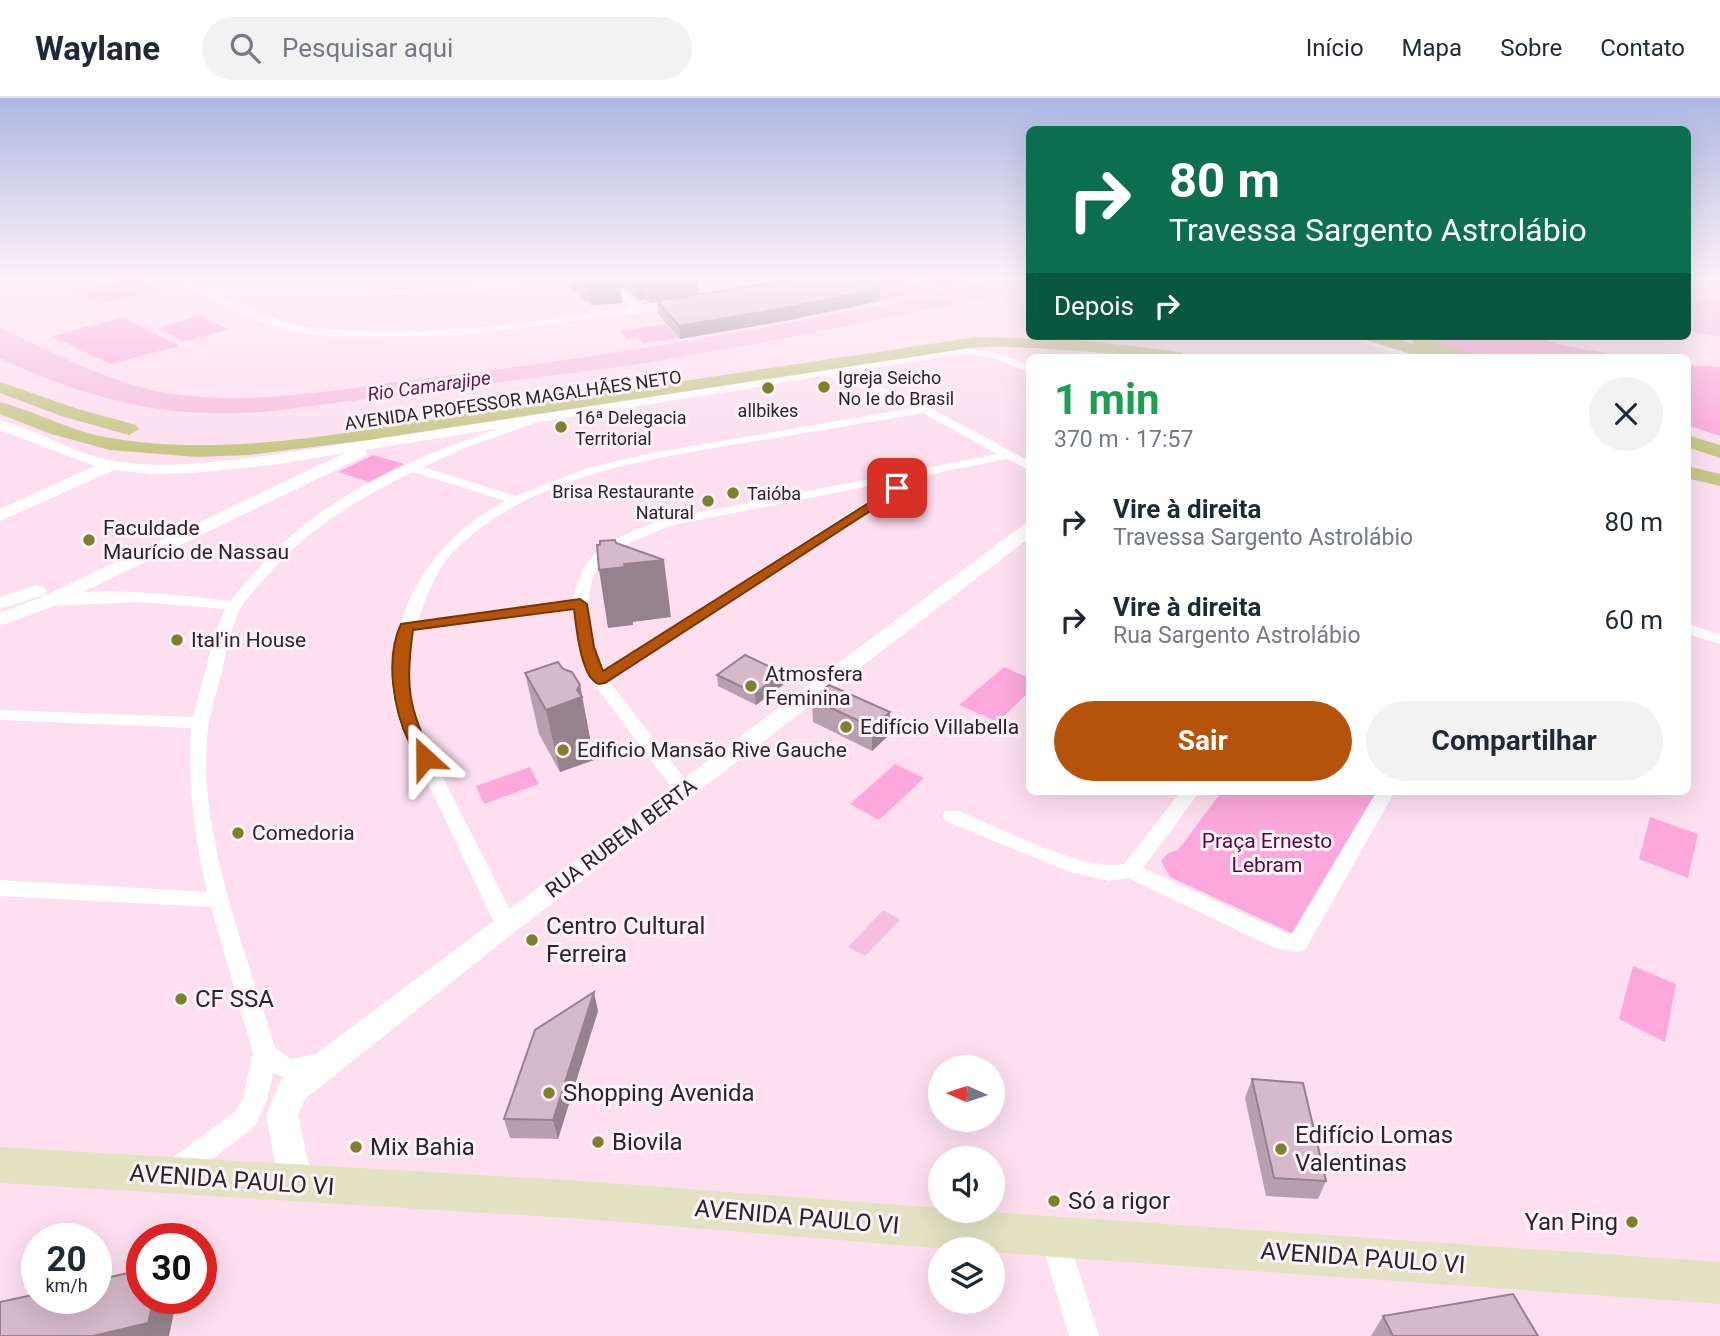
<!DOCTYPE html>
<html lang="pt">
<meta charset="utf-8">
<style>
body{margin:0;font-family:Roboto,sans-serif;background:#f2f2f3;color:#1f2937;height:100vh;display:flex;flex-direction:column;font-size:26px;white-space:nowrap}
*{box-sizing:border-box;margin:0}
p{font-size:23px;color:#747a83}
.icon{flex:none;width:38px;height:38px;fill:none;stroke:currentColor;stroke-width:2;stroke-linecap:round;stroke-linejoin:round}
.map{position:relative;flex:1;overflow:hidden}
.panel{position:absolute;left:1026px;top:256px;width:665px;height:441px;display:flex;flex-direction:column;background:#fff;border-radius:10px;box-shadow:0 7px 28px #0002}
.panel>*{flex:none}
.guide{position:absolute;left:1026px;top:28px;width:665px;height:214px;border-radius:10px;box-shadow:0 7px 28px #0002;background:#0b6e4f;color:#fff;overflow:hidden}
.needle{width:46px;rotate:273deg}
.tools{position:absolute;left:928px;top:957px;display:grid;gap:14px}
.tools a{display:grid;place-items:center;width:77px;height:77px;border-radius:50%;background:#fff;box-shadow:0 7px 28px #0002;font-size:35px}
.speed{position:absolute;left:21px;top:1125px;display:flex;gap:14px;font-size:35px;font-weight:700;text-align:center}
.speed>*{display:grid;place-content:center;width:91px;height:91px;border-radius:50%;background:#fff;box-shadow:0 7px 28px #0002;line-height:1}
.speed small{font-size:18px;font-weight:400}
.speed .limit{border:10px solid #d22;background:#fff;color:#111}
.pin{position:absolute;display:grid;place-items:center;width:60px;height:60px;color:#fff;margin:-30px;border-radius:14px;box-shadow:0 4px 10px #0006}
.me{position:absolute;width:77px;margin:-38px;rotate:336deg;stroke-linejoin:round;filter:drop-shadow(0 0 5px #0008)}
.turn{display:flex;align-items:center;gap:24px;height:147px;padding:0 28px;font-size:32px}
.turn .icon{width:91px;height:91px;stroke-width:2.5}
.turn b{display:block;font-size:49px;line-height:60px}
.then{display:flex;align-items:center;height:66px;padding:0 28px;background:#0003;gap:14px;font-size:26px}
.round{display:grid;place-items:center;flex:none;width:74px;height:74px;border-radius:37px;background:#f2f2f3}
.overview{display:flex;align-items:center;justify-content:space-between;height:119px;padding:0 28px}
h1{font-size:42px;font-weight:700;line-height:52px;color:#1e9e55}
.button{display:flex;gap:14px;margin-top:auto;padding:14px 28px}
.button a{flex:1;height:80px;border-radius:42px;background:#b45309;color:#fff;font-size:28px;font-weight:700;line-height:80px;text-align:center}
.button a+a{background:#f2f2f3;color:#1f2937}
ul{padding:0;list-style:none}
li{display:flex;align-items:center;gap:21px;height:98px;padding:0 28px}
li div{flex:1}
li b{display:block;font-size:26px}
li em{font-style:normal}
header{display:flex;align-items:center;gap:42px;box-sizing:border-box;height:98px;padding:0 35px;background:#fff;border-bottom:2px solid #e0e1e3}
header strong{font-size:33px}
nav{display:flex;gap:38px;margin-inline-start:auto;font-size:24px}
.search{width:490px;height:63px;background:#f2f2f3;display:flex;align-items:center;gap:18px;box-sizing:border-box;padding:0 24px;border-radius:38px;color:#747a83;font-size:26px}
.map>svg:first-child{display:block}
.green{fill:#fca8dc}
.water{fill:#f6bedf}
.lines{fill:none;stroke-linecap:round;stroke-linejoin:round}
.minor{fill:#fff;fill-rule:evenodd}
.tertiary{fill:#fff;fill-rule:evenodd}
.secondary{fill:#e3e3c3;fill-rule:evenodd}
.primary{fill:#c7c887;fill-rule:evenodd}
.wall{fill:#b89fae}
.shaded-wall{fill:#96828d}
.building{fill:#d6b9ca;stroke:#96828d;stroke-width:2}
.route{fill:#b45309;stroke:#753606;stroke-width:2}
.poi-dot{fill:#7f8029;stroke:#fef2f9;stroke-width:2.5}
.labels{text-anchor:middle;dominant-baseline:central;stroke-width:6;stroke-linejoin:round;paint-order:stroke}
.far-poi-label{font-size:18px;fill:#2e2329;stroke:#fef2f9;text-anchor:start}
.far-street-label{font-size:18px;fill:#2e2329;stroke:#fef2f9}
.far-water-label{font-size:19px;font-style:italic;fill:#64174d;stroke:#fef2f9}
.poi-label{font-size:21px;fill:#2e2329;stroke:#fef2f9;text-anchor:start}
.street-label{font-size:21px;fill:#2e2329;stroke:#fef2f9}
.park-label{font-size:21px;fill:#560641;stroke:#fef2f9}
.near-poi-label{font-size:24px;fill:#2e2329;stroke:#fef2f9;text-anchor:start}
.near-street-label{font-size:24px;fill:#2e2329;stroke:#fef2f9}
</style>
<header>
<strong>Waylane</strong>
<div class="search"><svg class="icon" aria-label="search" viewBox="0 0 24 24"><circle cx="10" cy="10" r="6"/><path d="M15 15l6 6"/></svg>Pesquisar aqui</div>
<nav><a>Início</a><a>Mapa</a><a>Sobre</a><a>Contato</a></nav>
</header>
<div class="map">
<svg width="1720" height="1238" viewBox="0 0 1720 1238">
<rect width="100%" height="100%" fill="#fddff0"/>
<g class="green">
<path d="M 828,178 L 891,178 L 931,193 L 882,202 Z"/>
<path d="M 904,178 L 986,178 L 940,191 Z"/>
<path d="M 134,179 L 160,191 L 101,206 L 75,193 Z"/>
<path d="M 199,218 L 229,231 L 184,244 L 156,230 Z"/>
<path d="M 124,219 L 179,248 L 110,266 L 52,238 Z"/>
<path d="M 665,226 L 679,240 L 643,245 L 638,239 L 627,241 L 620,233 Z"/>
<path d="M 1418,238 L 1530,238 L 1566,248 L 1631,259 L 1478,259 Z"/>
<path d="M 1687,267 L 1720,269 L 1720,338 L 1687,327 Z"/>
<path d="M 373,357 L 404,366 L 369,384 L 338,374 Z"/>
<path d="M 1004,569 L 1029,580 L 1029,594 L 998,624 L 959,607 Z"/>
<path d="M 895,666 L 924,680 L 879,722 L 850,706 Z"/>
<path d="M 530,669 L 539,686 L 484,706 L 476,688 Z"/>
<path d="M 1222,693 L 1378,693 L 1294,836 L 1170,779 L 1161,763 L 1168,755 L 1178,752 Z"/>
<path d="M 1650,719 L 1698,736 L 1688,780 L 1639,761 Z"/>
<path d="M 1633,868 L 1676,886 L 1665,944 L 1619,921 Z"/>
</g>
<g class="water">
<path d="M 1004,178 L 1029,178 L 1029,188 L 991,199 L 756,246 L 633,267 L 264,314 C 244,315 224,316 204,315 C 136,313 61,290 0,260 L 0,230 C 54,254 108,285 167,295 C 250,309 338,291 420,281 C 557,265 693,244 828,217 C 887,206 947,197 1004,178 Z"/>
<path d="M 1687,178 L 1720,178 L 1720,239 L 1687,233 Z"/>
<path d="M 883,812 L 900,822 L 865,858 L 848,849 Z"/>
</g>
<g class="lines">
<g class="minor">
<path d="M 565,178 L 593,178 C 579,186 543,187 525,188 C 418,199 311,200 204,196 L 199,193 L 204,190 L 397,192 Z"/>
<path d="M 600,181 L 606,181 L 643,209 L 643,213 L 637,213 L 600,185 Z"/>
<path d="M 1346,238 L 1361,238 L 1419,259 L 1404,259 Z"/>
<path d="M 966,250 L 998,255 L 1029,267 L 1029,274 L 992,260 L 966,256 L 836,276 L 908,298 L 1029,363 L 1029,372 L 1007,361 L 916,379 L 916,384 L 609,583 L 691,689 L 693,693 L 691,697 L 677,697 L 591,582 L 579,549 L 573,512 L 415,533 L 408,577 L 413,613 L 427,648 L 517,826 L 514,832 L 506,834 L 498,832 L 495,826 C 474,783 454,739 433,696 C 418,666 401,636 393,603 C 389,586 392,567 395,550 C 406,485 447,433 506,403 L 413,374 C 356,401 300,436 260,486 C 253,494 245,502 240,511 C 230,532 226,555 221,577 C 217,593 212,608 209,624 C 193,724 246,854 275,949 L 290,961 L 317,956 L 326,959 L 329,966 L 326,973 C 306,980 293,984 273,975 L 267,1002 L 254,1029 L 185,1082 L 176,1085 L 167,1082 L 163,1073 L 167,1064 L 236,1013 L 243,1000 L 253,955 L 211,809 L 0,798 L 0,782 L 207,794 C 194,735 188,690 191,630 L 0,622 L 0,612 L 193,619 L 215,536 L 225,511 L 142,504 L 49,508 L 41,503 L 44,500 C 97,487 176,496 230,503 C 254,474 279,446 309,423 C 376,372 457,344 536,318 L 544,318 L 544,322 L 467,349 L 423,369 L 516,398 L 588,370 L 647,356 L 913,310 L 900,302 L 816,275 L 821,272 ZM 923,315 L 997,356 L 660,422 C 613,442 585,447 573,502 L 418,523 C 427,496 437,469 458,449 C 535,376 650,361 749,344 C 807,335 865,325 923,315 ZM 900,382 L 604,572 L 595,549 L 588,506 L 593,477 L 604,463 L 623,448 L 669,428 Z"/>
<path d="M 1687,526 L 1720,536 L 1720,546 L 1687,536 Z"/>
<path d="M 1181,693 L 1200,693 L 1143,770 L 1291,837 L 1377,693 L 1395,693 L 1305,852 L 1297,854 L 1275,850 L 1128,780 L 1109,783 L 1070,774 L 945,723 L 942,718 L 945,713 L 959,713 C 1000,730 1083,774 1124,766 Z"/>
<path d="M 1054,1126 L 1064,1130 L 1068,1139 L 1099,1238 L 1069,1238 L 1040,1139 L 1044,1130 Z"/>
</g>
<g class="tertiary">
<path d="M 162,178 C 188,178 209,192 231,203 C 257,215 283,225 311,229 C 435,244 564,219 686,201 L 692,205 L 686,209 L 465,237 L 337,239 L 298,235 L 265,226 Z"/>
<path d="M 785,178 L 804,178 L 758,195 L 752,191 Z"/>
<path d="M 821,271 L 826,272 L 826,278 L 365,352 L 367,355 L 365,358 L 56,507 L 0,528 L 0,515 L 42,499 L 345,355 L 273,367 L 192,375 L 151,376 L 114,372 L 0,423 L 0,411 L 95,368 L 0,332 L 0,322 C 35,331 66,351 101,360 C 157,374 217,363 273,357 Z"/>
<path d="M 1029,426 L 1029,440 L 516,833 L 305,1001 L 298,1017 L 313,1086 L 308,1097 L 296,1102 L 284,1097 L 279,1086 L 266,1017 L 281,982 L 1023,427 Z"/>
<path d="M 37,487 L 44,489 L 47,493 L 44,497 L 0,511 L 0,499 Z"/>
</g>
<path class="secondary" d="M 0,1049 L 584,1083 L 940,1110 L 940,1113 L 977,1113 L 1720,1164 L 1720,1206 L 1054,1159 L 992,1154 L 992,1152 L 960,1152 L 584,1121 L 0,1085 Z"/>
<g class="primary">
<path d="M 1361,238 L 1386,238 L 1413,246 L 1414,241 L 1420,239 L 1470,255 L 1472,259 L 1420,259 L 1363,241 Z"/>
<path d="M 977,239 L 1079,242 L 1181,254 L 1189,259 C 1118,259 1048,247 977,249 L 369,342 L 248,357 L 197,359 L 110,352 L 51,336 L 0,316 L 0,304 C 38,314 72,334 111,340 C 232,361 365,331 484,313 C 649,288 813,264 977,239 Z"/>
<path d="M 0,284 L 75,310 L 136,327 L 139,331 L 129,337 L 61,318 L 0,295 Z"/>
<path d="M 1687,337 L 1720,347 L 1720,360 L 1687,349 Z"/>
<path d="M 1687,368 L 1720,376 L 1720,388 L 1687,380 Z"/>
</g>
</g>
<g class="wall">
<path d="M 570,178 L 697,178 L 699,196 L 880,191 L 880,203 L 784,223 L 680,241 L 658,216 L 657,203 L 649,205 L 645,201 L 638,202 L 620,188 L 622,205 L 591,207 L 572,192 Z"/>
<path d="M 563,571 L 580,587 L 594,662 L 560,674 L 539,636 L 525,575 Z"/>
<path d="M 717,577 L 783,587 L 756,607 L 718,588 Z"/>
<path d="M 812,601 L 889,637 L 872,653 L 813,624 Z"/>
<path d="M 598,913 L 558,1041 L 510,1040 L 504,1021 Z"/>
<path d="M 1252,981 L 1326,1083 L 1318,1101 L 1266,1098 L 1245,1000 Z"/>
<path d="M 1383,1218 L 1538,1238 L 1371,1238 Z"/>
</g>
<g class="shaded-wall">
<path d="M 587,178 L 619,178 L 622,205 L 591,207 Z"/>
<path d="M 635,178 L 643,178 L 645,201 L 638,202 Z"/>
<path d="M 646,178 L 697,178 L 699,197 L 649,205 Z"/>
<path d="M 880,191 L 880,203 L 784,223 L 680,241 L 679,228 Z"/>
<path d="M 664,462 L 671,519 L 633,524 L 633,527 L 608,530 L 599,472 L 624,466 Z"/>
<path d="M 783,575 L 783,587 L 756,607 L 755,595 Z"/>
<path d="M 580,587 L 594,662 L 560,674 L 546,612 L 577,592 Z"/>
<path d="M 890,614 L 889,637 L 872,653 L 872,629 Z"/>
<path d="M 594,894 L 598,913 L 558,1041 L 553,1022 Z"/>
<path d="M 154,1200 L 177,1200 L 169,1238 L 93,1238 Z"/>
</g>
<g class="building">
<path d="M 801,178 L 849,178 L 854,179 L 880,191 L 784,210 L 679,228 L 657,203 L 796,181 Z"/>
<path d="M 615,442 L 616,445 L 664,462 L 624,466 L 625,469 L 599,472 L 597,447 L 600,447 L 600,443 Z"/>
<path d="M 745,557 L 783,575 L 755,595 L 717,577 Z"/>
<path d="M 558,564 L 563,571 L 572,574 L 580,587 L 577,592 L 582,599 L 546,612 L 525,575 Z"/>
<path d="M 829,587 L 890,614 L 872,629 L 812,601 Z"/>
<path d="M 594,894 L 553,1022 L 504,1021 L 535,932 Z"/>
<path d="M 1252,981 L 1303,985 L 1326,1083 L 1274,1080 Z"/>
<path d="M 142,1172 L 142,1200 L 154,1200 L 148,1225 L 93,1238 L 0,1238 L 0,1204 L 37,1196 L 37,1200 L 96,1200 L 96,1182 Z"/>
<path d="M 1513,1196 L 1538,1238 L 1393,1238 L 1383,1218 Z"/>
</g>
<linearGradient id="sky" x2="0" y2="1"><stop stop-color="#adb8e4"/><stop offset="0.51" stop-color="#fef1f8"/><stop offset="1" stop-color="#fef1f8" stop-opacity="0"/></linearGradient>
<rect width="1720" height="352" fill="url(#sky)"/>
<path class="route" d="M 897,387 L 901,388 L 901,393 L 605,585 L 599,586 C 581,581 576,528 574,511 L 413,532 C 405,587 408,610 433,660 L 425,665 C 415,663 413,653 409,644 C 393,611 385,560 401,526 L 580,501 L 587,506 L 594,549 L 603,573 Z"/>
<g class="poi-dot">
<circle cx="824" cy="289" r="7"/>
<circle cx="768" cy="290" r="7"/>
<circle cx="561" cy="329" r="7"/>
<circle cx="733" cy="395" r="7"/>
<circle cx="708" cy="403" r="7"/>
<circle cx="89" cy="442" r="7"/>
<circle cx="177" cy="542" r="7"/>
<circle cx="751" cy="588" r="7"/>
<circle cx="846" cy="629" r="7"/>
<circle cx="563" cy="652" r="7"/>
<circle cx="238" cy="735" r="7"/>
<circle cx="532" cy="842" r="7"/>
<circle cx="181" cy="901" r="7"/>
<circle cx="549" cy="995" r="7"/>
<circle cx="598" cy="1044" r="7"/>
<circle cx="356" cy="1049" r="7"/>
<circle cx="1281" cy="1051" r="7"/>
<circle cx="1054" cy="1103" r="7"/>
<circle cx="1632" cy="1124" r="7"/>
</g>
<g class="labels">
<g class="far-poi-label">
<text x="838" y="279">Igreja Seicho<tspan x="838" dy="21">No Ie do Brasil</tspan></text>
<text x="768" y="312" text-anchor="middle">allbikes</text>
<text x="575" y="319">16ª Delegacia<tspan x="575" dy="21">Territorial</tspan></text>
<text x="694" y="393" text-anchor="end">Brisa Restaurante<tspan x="694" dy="21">Natural</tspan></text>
<text x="747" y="395">Taióba</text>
</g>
<g class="far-street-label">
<text transform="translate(513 302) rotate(-8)">AVENIDA PROFESSOR MAGALHÃES NETO</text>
</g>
<g class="far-water-label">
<text transform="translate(429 288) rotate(-8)">Rio Camarajipe</text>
</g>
<g class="poi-label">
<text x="103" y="430">Faculdade<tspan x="103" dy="24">Maurício de Nassau</tspan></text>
<text x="191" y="542">Ital'in House</text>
<text x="765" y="576">Atmosfera<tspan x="765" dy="24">Feminina</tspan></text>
<text x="860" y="629">Edifício Villabella</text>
<text x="577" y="652">Edificio Mansão Rive Gauche</text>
<text x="252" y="735">Comedoria</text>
</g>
<g class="street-label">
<text transform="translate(621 740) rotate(-37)">RUA RUBEM BERTA</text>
</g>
<g class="park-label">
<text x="1267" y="743">Praça Ernesto<tspan x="1267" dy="24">Lebram</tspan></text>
</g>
<g class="near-poi-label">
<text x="546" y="828">Centro Cultural<tspan x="546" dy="28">Ferreira</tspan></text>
<text x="195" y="901">CF SSA</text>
<text x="563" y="995">Shopping Avenida</text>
<text x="1295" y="1037">Edifício Lomas<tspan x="1295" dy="28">Valentinas</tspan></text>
<text x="612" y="1044">Biovila</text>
<text x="370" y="1049">Mix Bahia</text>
<text x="1068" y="1103">Só a rigor</text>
<text x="1618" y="1124" text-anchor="end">Yan Ping</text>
</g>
<g class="near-street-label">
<text transform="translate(232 1082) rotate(4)">AVENIDA PAULO VI</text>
<text transform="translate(797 1119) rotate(5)">AVENIDA PAULO VI</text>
<text transform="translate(1363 1160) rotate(4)">AVENIDA PAULO VI</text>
</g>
</g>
</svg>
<div class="tools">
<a><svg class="needle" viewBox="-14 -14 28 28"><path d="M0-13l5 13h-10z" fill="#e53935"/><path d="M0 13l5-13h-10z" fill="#747a83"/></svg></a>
<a><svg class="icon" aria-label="sound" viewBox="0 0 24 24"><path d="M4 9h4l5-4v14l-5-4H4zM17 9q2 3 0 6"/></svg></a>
<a><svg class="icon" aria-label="layers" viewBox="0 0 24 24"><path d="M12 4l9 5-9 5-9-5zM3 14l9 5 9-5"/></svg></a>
</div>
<div class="speed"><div>20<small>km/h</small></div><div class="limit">30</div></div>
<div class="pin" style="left:897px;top:390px;background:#d93025"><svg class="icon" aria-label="arrive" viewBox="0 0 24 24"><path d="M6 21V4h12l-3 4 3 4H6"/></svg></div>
<svg class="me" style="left:425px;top:660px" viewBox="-20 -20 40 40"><path d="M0-17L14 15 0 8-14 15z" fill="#b45309" stroke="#fff" stroke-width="4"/></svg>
<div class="guide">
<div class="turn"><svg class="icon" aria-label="right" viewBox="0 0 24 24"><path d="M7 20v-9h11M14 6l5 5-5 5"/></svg><div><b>80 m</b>Travessa Sargento Astrolábio</div></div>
<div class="then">Depois<svg class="icon" aria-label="right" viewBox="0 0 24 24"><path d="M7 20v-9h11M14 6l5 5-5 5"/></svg></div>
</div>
<section class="panel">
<div class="overview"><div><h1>1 min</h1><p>370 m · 17:57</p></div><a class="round"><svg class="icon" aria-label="close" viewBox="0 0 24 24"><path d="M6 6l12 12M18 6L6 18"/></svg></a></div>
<ul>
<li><svg class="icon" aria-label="right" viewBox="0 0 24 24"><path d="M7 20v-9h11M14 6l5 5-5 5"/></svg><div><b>Vire à direita</b><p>Travessa Sargento Astrolábio</p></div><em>80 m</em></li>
<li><svg class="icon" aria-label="right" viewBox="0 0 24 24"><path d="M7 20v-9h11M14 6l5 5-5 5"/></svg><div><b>Vire à direita</b><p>Rua Sargento Astrolábio</p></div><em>60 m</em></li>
</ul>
<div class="button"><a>Sair</a><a>Compartilhar</a></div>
</section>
</div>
